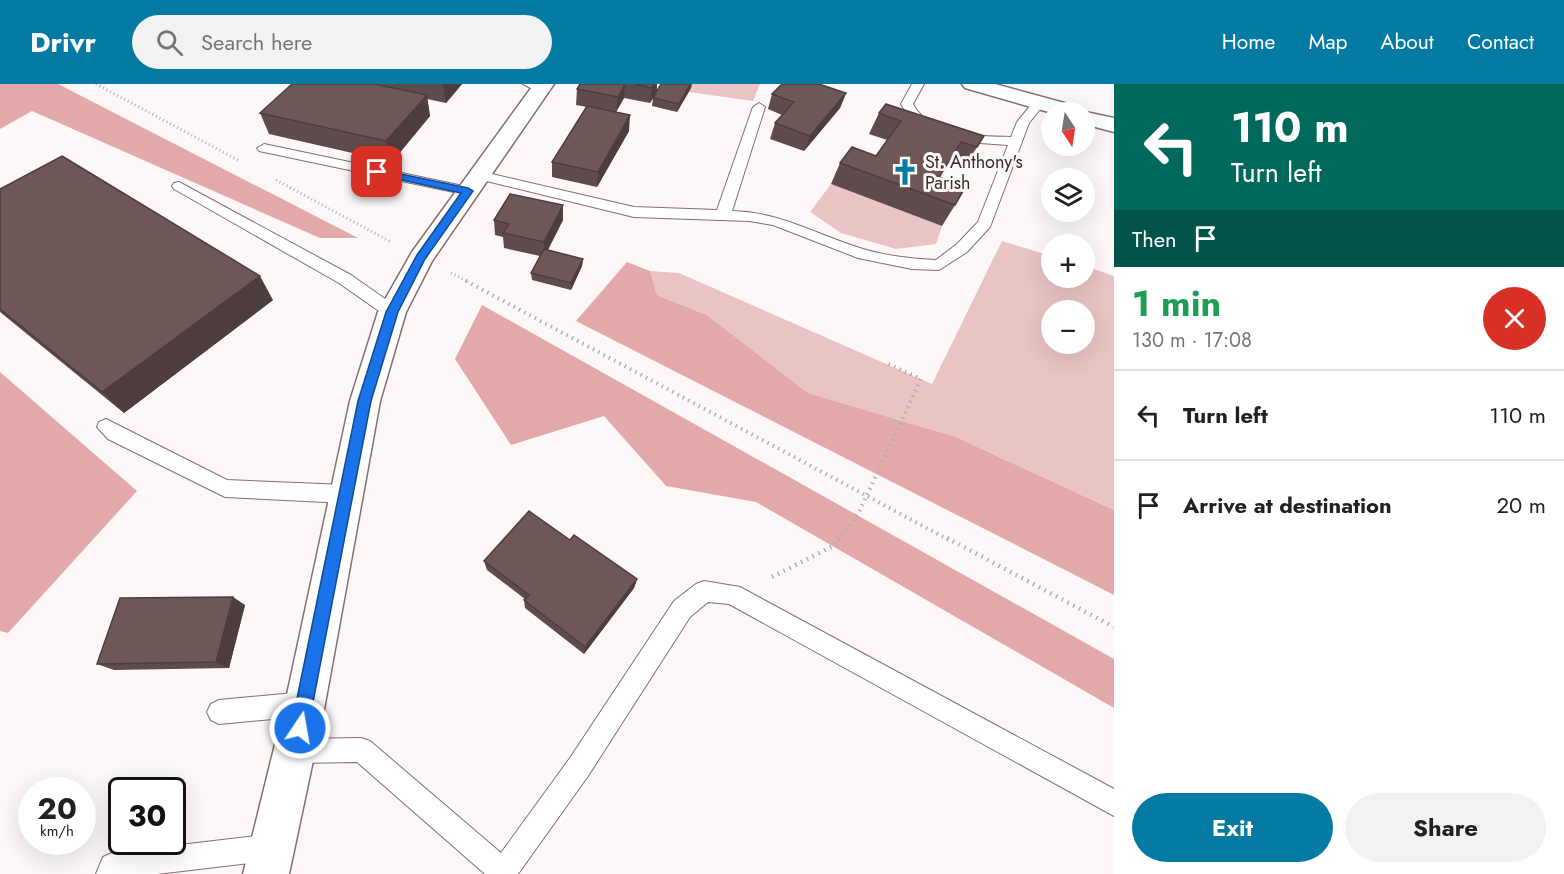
<!DOCTYPE html>
<meta charset="utf-8">
<style>
body{margin:0;font-family:Jost,sans-serif;background:#f2f2f2;color:#202124;height:100vh;display:flex;flex-direction:column;font-size:22px;white-space:nowrap}
*{box-sizing:border-box;margin:0}
p{font-size:20px;color:#757577}
.icon{flex:none;width:33px;height:33px;fill:none;stroke:currentColor;stroke-width:2;stroke-linecap:round;stroke-linejoin:round}
.map{position:relative;flex:1;overflow:hidden}
.sheet{display:flex;flex-direction:column;background:#fff;width:450px}
.sheet>*{flex:none}
.hud{background:#00695c;color:#fff;overflow:hidden}
.needle{width:39px;rotate:168deg}
.controls{position:absolute;left:1041px;top:18px;display:grid;gap:12px}
.controls a{display:grid;place-items:center;width:54px;height:54px;border-radius:50%;background:#fff;box-shadow:0 6px 24px #0002;font-size:30px}
.speed{position:absolute;left:18px;top:693px;display:flex;gap:12px;font-size:30px;font-weight:700;text-align:center}
.speed>*{display:grid;place-content:center;width:78px;height:78px;border-radius:50%;background:#fff;box-shadow:0 6px 24px #0002;line-height:1}
.speed small{font-size:15px;font-weight:400}
.speed .limit{border:3px solid #111;border-radius:9px;background:#fff;color:#111}
.pin{position:absolute;display:grid;place-items:center;width:51px;height:51px;color:#fff;margin:-26px;border-radius:12px;box-shadow:0 3px 9px #0006}
.me{position:absolute;width:66px;margin:-33px;rotate:12deg;stroke-linejoin:round;filter:drop-shadow(0 0 4px #0008)}
.turn{display:flex;align-items:center;gap:21px;height:126px;padding:0 18px;font-size:27px}
.turn .icon{width:78px;height:78px;stroke-width:2.5}
.turn b{display:block;font-size:42px;line-height:51px}
.then{display:flex;align-items:center;height:57px;padding:0 18px;background:#0003;gap:12px;font-size:22px}
.round{display:grid;place-items:center;flex:none;width:63px;height:63px;border-radius:32px;background:#f2f2f2}
.headline{display:flex;align-items:center;justify-content:space-between;height:102px;padding:0 18px}
h1{font-size:36px;font-weight:700;line-height:45px;color:#1e9e55}
.cta{display:flex;gap:12px;margin-top:auto;padding:12px 18px}
.cta a{flex:1;height:69px;border-radius:36px;background:#057ba3;color:#fff;font-size:24px;font-weight:700;line-height:69px;text-align:center}
.cta a+a{background:#f2f2f2;color:#202124}
ul{padding:0;list-style:none}
li{display:flex;align-items:center;gap:18px;height:90px;padding:0 18px;border-top:2px solid #e0e0e0}
li div{flex:1}
li b{display:block;font-size:22px}
li em{font-style:normal}
header{display:flex;align-items:center;gap:36px;box-sizing:border-box;height:84px;padding:0 30px;background:#057ba3;color:#fff}
header strong{font-size:28px}
nav{display:flex;gap:33px;margin-inline-start:auto;font-size:21px}
.search{width:420px;height:54px;background:#f2f2f2;display:flex;align-items:center;gap:15px;box-sizing:border-box;padding:0 21px;border-radius:33px;color:#757577;font-size:22px}
main{display:flex;flex:1;min-height:0}
.map>svg:first-child{display:block}
.green{fill:#eac4c5;fill-rule:evenodd}
.forest{fill:#e3a9aa}
.lines{fill:none;stroke-linecap:round;stroke-linejoin:round}
.service-casing{stroke:#876d6e;stroke-width:2}
.minor-casing{stroke:#876d6e;stroke-width:3}
.primary-casing{stroke:#876d6e;stroke-width:3}
.path-far2{stroke:#b6aeae;stroke-width:3;stroke-dasharray:1 3;stroke-linecap:butt}
.path-far1{stroke:#b6aeae;stroke-width:4;stroke-dasharray:1.5 4.5;stroke-linecap:butt}
.path{stroke:#b6aeae;stroke-width:4.5;stroke-dasharray:1.5 5;stroke-linecap:butt}
.service{fill:#fff;fill-rule:evenodd}
.minor{fill:#fff;fill-rule:evenodd}
.primary{fill:#fff;fill-rule:evenodd}
.wall{fill:#5f4b4b}
.shaded-wall{fill:#4e3d3d}
.building{fill:#6f5757;stroke:#4e3d3d;stroke-width:1.5}
.route{fill:#1a73e8;stroke:#114b97;stroke-width:1.5}
.labels{text-anchor:middle;dominant-baseline:central;stroke-width:6;stroke-linejoin:round;paint-order:stroke}
.far-poi-label{font-size:18px;fill:#372c2c;stroke:#fdf7f7;text-anchor:start}
</style>
<header>
<strong>Drivr</strong>
<div class="search"><svg class="icon" aria-label="search" viewBox="0 0 24 24"><circle cx="10" cy="10" r="6"/><path d="M15 15l6 6"/></svg>Search here</div>
<nav><a>Home</a><a>Map</a><a>About</a><a>Contact</a></nav>
</header>
<main>
<div class="map">
<svg width="1114" height="790" viewBox="0 0 1114 790">
<rect width="100%" height="100%" fill="#fdf7f7"/>
<g class="green">
<path d="M 675,0 L 760,0 L 753,17 L 689,8 Z"/>
<path d="M 831,100 L 942,142 L 936,160 L 896,165 L 841,149 L 810,128 Z"/>
<path d="M 1002,157 L 1051,172 L 1052,194 L 1084,194 L 1085,182 L 1114,192 L 1114,426 L 956,353 L 808,309 L 707,231 L 657,211 L 650,187 L 679,189 L 932,300 ZM 1052,226 L 1084,226 L 1084,260 L 1052,260 Z"/>
</g>
<g class="forest">
<path d="M 0,0 L 58,0 L 358,154 L 320,154 L 32,27 L 0,45 Z"/>
<path d="M 627,178 L 650,187 L 657,211 L 707,231 L 808,309 L 956,353 L 1114,426 L 1114,511 L 576,237 Z"/>
<path d="M 482,221 L 1114,575 L 1114,624 L 756,418 L 666,402 L 604,332 L 511,361 L 455,275 Z"/>
<path d="M 0,288 L 137,407 L 8,549 L 0,547 Z"/>
</g>
<g class="lines">
<defs>
<g id="service">
<path d="M 523,0 L 539,0 L 546,5 L 540,9 Z"/>
<path d="M 912,0 L 924,0 L 913,20 C 930,53 978,52 1011,53 L 1017,38 L 1035,16 L 1043,16 L 1045,19 L 1029,39 L 990,143 L 967,168 L 939,186 L 912,185 L 858,174 L 773,141 L 749,137 L 634,133 L 474,94 L 472,91 L 479,87 L 634,123 L 717,126 L 753,23 L 759,19 L 765,23 L 732,127 C 781,128 817,151 863,165 C 887,172 911,175 936,176 L 957,160 L 978,138 L 1008,61 L 966,58 L 925,48 L 912,39 L 901,20 Z"/>
<path d="M 264,60 L 468,103 L 475,107 L 468,111 L 259,67 L 257,64 Z"/>
<path d="M 179,98 L 351,191 L 398,224 L 400,228 L 398,232 L 386,232 L 339,199 L 174,105 L 172,102 L 174,99 Z"/>
<path d="M 106,335 L 227,396 L 346,401 L 353,404 L 356,410 L 353,416 L 346,419 L 225,413 L 108,355 L 97,343 L 99,338 Z"/>
<path d="M 704,497 L 740,503 L 1114,705 L 1114,732 L 729,520 L 708,518 L 690,533 L 588,692 L 518,790 L 485,790 L 357,678 L 295,679 L 286,676 L 283,667 L 286,658 L 295,655 L 361,654 L 370,657 L 501,769 L 570,674 L 674,517 L 696,500 Z"/>
<path d="M 305,608 L 313,612 L 317,620 L 313,628 L 305,632 L 219,640 L 211,636 L 207,628 L 211,620 L 219,616 Z"/>
<path d="M 274,750 L 283,754 L 287,763 L 283,772 L 274,776 L 157,790 L 96,790 L 103,773 L 112,769 Z"/>
</g>
<path id="minor" d="M 534,0 L 554,0 L 432,177 L 406,228 L 380,317 L 325,620 L 289,790 L 243,790 L 285,620 L 350,317 L 378,228 L 412,168 Z"/>
<path id="primary" d="M 962,0 L 995,0 L 1079,23 L 1081,27 L 1114,34 L 1114,48 L 1084,40 L 1084,28 L 1052,29 L 965,4 Z"/>
</defs>
<use href="#service" class="service-casing"/>
<use href="#minor" class="minor-casing"/>
<use href="#primary" class="primary-casing"/>
<g class="path-far2">
<path d="M 96,0 L 238,76"/>
<path d="M 276,96 L 391,158"/>
<path d="M 451,189 L 469,198"/>
</g>
<g class="path-far1">
<path d="M 466,197 L 949,456"/>
<path d="M 838,456 L 860,426 L 921,295 L 886,279"/>
</g>
<g class="path">
<path d="M 947,454 L 1114,543"/>
<path d="M 772,493 L 833,462 L 839,454"/>
</g>
<use href="#service" class="service"/>
<use href="#minor" class="minor"/>
<use href="#primary" class="primary"/>
</g>
<g class="wall">
<path d="M 292,0 L 462,0 L 446,19 L 427,15 L 430,32 L 392,78 L 269,50 L 260,29 Z"/>
<path d="M 580,0 L 657,0 L 657,7 L 654,12 L 691,4 L 677,28 L 652,22 L 653,14 L 650,19 L 624,14 L 616,28 L 629,47 L 597,103 L 552,93 L 552,78 L 587,23 L 576,21 L 577,5 Z"/>
<path d="M 846,9 L 840,24 L 804,67 L 770,55 L 775,39 L 782,31 L 768,25 L 772,10 Z"/>
<path d="M 879,29 L 977,63 L 964,84 L 948,79 L 940,93 L 955,121 L 942,142 L 831,100 L 840,79 L 876,72 L 887,56 L 869,50 Z"/>
<path d="M 0,105 L 273,216 L 124,329 L 0,228 Z"/>
<path d="M 494,136 L 563,136 L 548,166 L 583,175 L 582,182 L 571,206 L 532,196 L 531,189 L 540,172 L 504,164 L 503,153 L 495,151 Z"/>
<path d="M 570,456 L 637,495 L 634,504 L 584,570 L 525,524 L 524,516 L 525,515 L 487,486 L 484,477 Z"/>
<path d="M 245,521 L 229,584 L 114,586 L 97,580 Z"/>
</g>
<g class="shaded-wall">
<path d="M 443,0 L 462,0 L 446,19 Z"/>
<path d="M 625,0 L 624,14 L 616,28 L 618,13 Z"/>
<path d="M 654,0 L 657,0 L 657,7 L 650,19 L 652,4 Z"/>
<path d="M 690,0 L 692,0 L 691,4 L 677,28 L 679,20 Z"/>
<path d="M 846,9 L 840,24 L 804,67 L 810,52 Z"/>
<path d="M 427,11 L 430,32 L 392,78 L 386,57 Z"/>
<path d="M 630,31 L 629,47 L 597,103 L 598,88 Z"/>
<path d="M 563,121 L 563,136 L 544,173 L 544,158 Z"/>
<path d="M 583,175 L 582,182 L 571,206 L 571,199 Z"/>
<path d="M 260,192 L 273,216 L 124,329 L 102,308 Z"/>
<path d="M 637,495 L 634,504 L 584,570 L 585,563 Z"/>
<path d="M 233,513 L 245,521 L 229,584 L 216,578 Z"/>
</g>
<g class="building">
<path d="M 292,0 L 374,0 L 427,11 L 386,57 L 260,29 Z"/>
<path d="M 580,0 L 625,0 L 618,13 L 577,5 Z"/>
<path d="M 634,0 L 654,0 L 652,4 Z"/>
<path d="M 661,0 L 690,0 L 679,20 L 653,14 Z"/>
<path d="M 782,0 L 819,0 L 846,9 L 810,52 L 775,39 L 794,18 L 772,10 Z"/>
<path d="M 886,20 L 984,52 L 977,63 L 961,58 L 939,93 L 966,102 L 955,121 L 840,79 L 852,63 L 876,72 L 901,37 L 879,29 Z"/>
<path d="M 587,22 L 630,31 L 598,88 L 552,78 Z"/>
<path d="M 62,72 L 260,192 L 102,308 L 0,225 L 0,105 Z"/>
<path d="M 510,110 L 563,121 L 544,158 L 503,149 L 509,140 L 494,136 Z"/>
<path d="M 544,165 L 583,175 L 571,199 L 531,189 Z"/>
<path d="M 529,427 L 570,456 L 574,451 L 637,495 L 585,563 L 524,516 L 529,511 L 484,477 Z"/>
<path d="M 233,513 L 216,578 L 97,580 L 120,514 Z"/>
</g>
<path class="route" d="M 377,85 L 468,104 L 473,107 L 425,175 L 398,228 L 371,317 L 308,644 L 306,650 L 300,652 L 294,650 L 291,644 L 358,317 L 386,228 L 417,171 L 461,109 L 374,90 L 374,86 Z"/>
<defs>
<symbol id="church-bare" viewBox="-9 -9 18 18"><path d="M-1.2-6h2.4v3.5h3.3v2.4h-3.3V6h-2.4V-.1h-3.3v-2.4h3.3Z" fill="#057ba3" stroke="#fdf7f7" stroke-width="2.5" paint-order="stroke"/></symbol>
</defs>
<g fill-rule="evenodd">
<use href="#church-bare" x="886" y="69" width="38" height="38"/>
</g>
<g class="labels">
<g class="far-poi-label">
<text x="925" y="78">St. Anthony's<tspan x="925" dy="21">Parish</tspan></text>
</g>
</g>
</svg>
<div class="controls">
<a><svg class="needle" viewBox="-14 -14 28 28"><path d="M0-13l5 13h-10z" fill="#e53935"/><path d="M0 13l5-13h-10z" fill="#757577"/></svg></a>
<a><svg class="icon" aria-label="layers" viewBox="0 0 24 24"><path d="M12 4l9 5-9 5-9-5zM3 14l9 5 9-5"/></svg></a>
<a>+</a>
<a>−</a>
</div>
<div class="speed"><div>20<small>km/h</small></div><div class="limit">30</div></div>
<div class="pin" style="left:377px;top:88px;background:#d93025"><svg class="icon" aria-label="arrive" viewBox="0 0 24 24"><path d="M6 21V4h12l-3 4 3 4H6"/></svg></div>
<svg class="me" style="left:300px;top:644px" viewBox="-20 -20 40 40"><circle r="17" fill="#1a73e8" stroke="#fff" stroke-width="3"/><path d="M0-11L8 9 0 5-8 9z" fill="#fff"/></svg>
</div>
<section class="sheet">
<div class="hud">
<div class="turn"><svg class="icon" aria-label="left" viewBox="0 0 24 24"><path d="M17 20v-9H6M10 6l-5 5 5 5"/></svg><div><b>110 m</b>Turn left</div></div>
<div class="then">Then<svg class="icon" aria-label="arrive" viewBox="0 0 24 24"><path d="M6 21V4h12l-3 4 3 4H6"/></svg></div>
</div>
<div class="headline"><div><h1>1 min</h1><p>130 m · 17:08</p></div><a class="round" style="background:#d93025;color:#fff"><svg class="icon" aria-label="close" viewBox="0 0 24 24"><path d="M6 6l12 12M18 6L6 18"/></svg></a></div>
<ul>
<li><svg class="icon" aria-label="left" viewBox="0 0 24 24"><path d="M17 20v-9H6M10 6l-5 5 5 5"/></svg><div><b>Turn left</b></div><em>110 m</em></li>
<li><svg class="icon" aria-label="arrive" viewBox="0 0 24 24"><path d="M6 21V4h12l-3 4 3 4H6"/></svg><div><b>Arrive at destination</b></div><em>20 m</em></li>
</ul>
<div class="cta"><a>Exit</a><a>Share</a></div>
</section>
</main>
